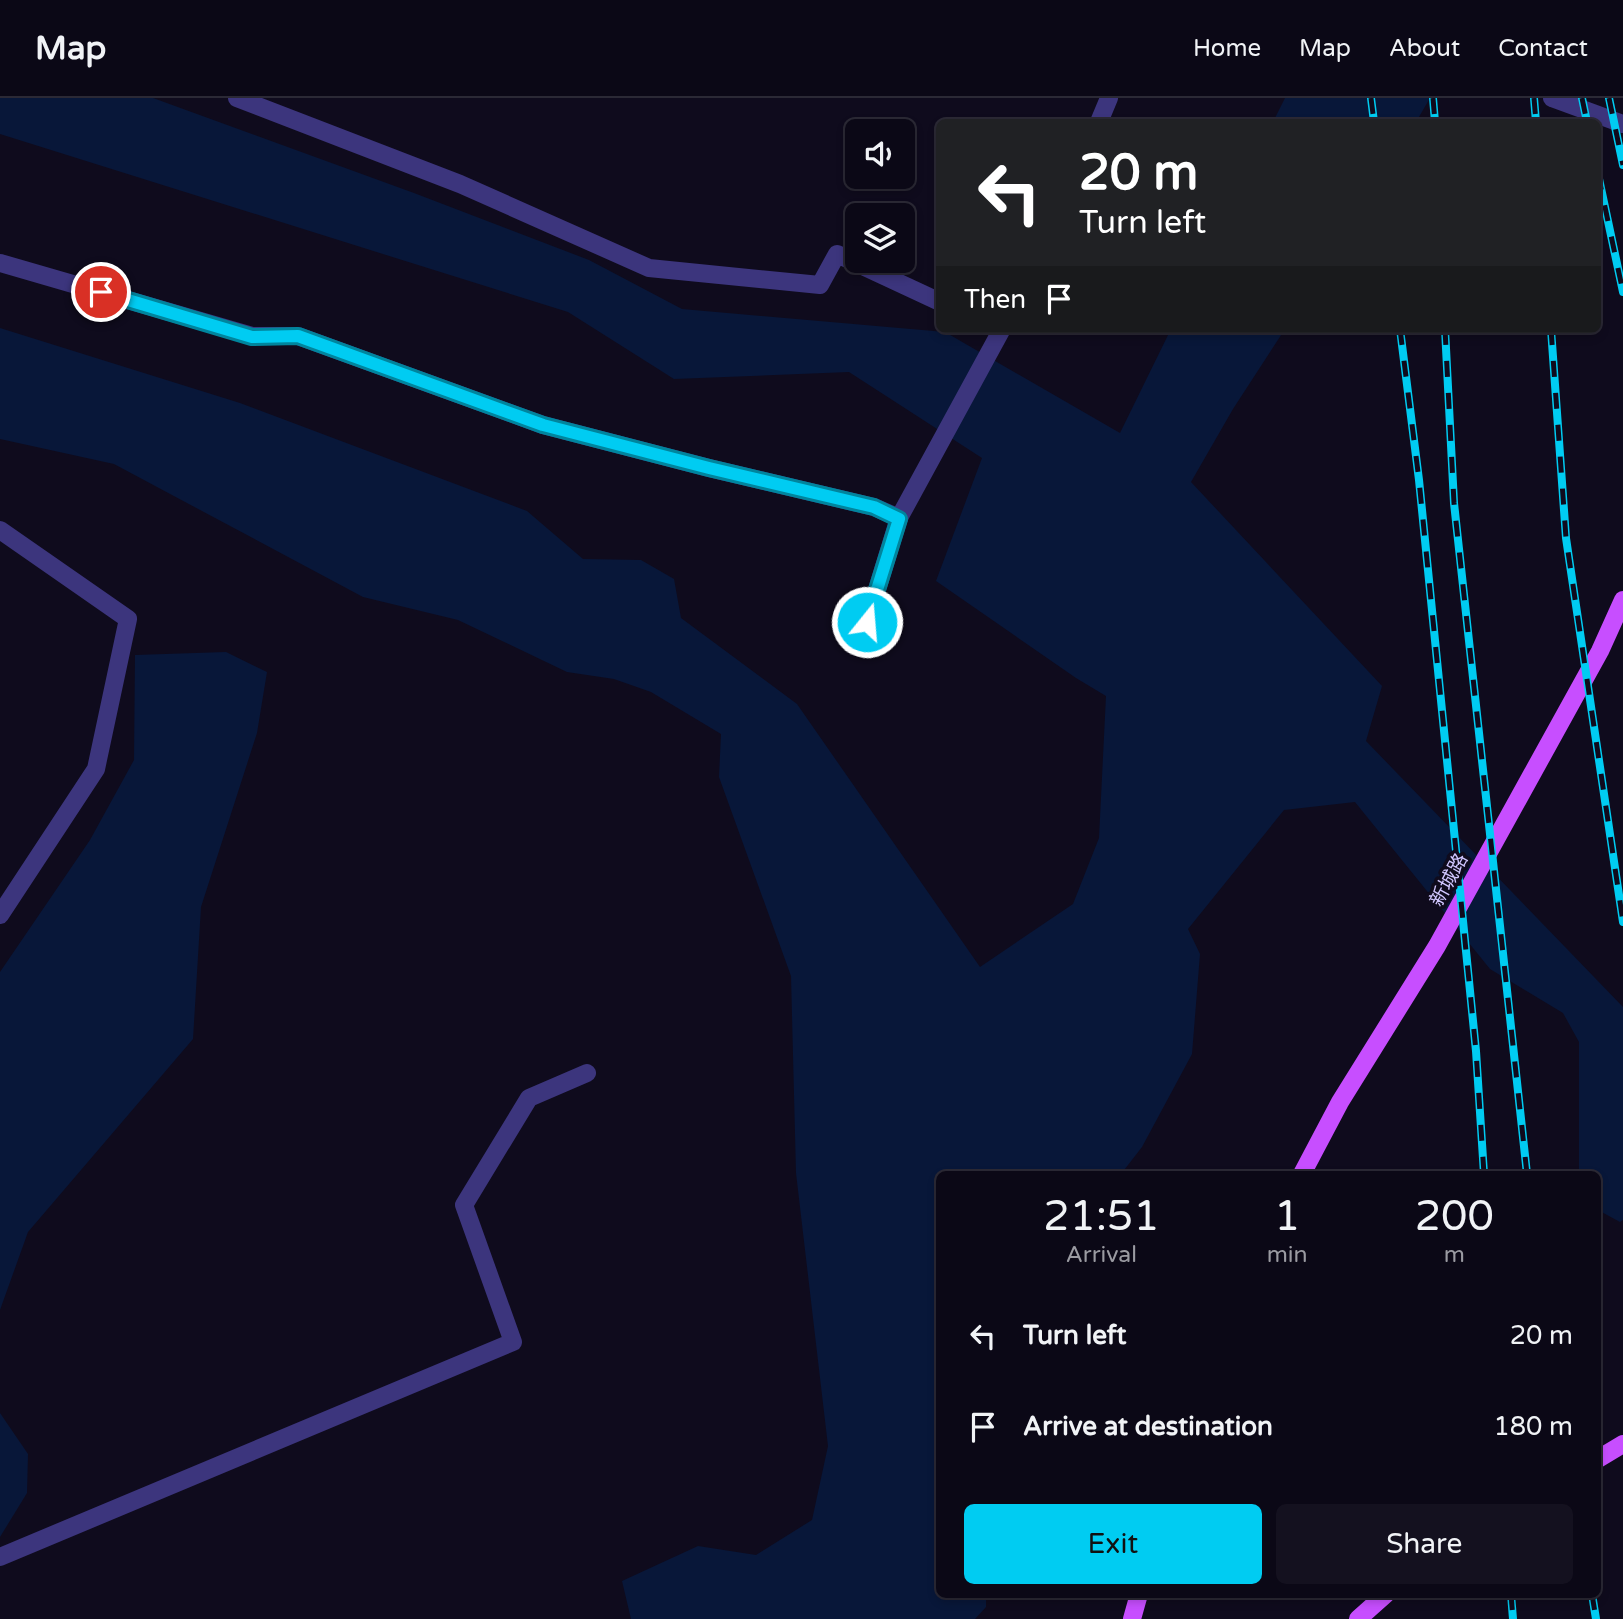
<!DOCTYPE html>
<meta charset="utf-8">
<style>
body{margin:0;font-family:"Varela Round","Noto Sans SC",sans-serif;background:#14111f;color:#f1f3f6;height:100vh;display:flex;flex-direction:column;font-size:26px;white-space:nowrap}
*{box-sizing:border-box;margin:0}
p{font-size:23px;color:#9a9aa1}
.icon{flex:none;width:38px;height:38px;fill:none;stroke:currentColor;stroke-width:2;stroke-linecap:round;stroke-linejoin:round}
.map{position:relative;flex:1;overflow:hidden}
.side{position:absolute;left:936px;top:1073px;width:665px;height:427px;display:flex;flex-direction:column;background:#0b0816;border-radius:10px;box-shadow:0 4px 10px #0003,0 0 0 2px #2b2935}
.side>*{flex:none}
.top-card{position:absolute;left:936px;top:21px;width:665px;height:214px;border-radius:10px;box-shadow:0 4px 10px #0003,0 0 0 2px #2b2935;background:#202124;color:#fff;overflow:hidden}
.tools{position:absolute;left:845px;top:21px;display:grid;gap:14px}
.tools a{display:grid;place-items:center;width:70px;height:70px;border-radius:10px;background:#0b0816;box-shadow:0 4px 10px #0003,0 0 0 2px #2b2935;font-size:35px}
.pin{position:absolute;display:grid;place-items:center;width:60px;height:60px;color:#fff;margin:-30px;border:4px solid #fff;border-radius:50%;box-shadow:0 2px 7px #0007}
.me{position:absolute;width:77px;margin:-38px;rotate:17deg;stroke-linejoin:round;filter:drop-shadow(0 0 5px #0008)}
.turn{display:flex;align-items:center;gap:24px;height:147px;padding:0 28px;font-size:32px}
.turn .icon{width:91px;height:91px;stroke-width:2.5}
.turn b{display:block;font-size:49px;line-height:60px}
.then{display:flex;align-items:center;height:66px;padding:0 28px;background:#0003;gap:14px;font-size:26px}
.eta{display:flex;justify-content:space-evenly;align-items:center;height:119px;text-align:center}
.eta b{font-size:42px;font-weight:600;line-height:49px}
.cta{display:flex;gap:14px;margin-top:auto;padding:14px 28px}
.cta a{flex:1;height:80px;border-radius:10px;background:#00ccf2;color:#111;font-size:28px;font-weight:600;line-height:80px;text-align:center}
.cta a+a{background:#14111f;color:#f1f3f6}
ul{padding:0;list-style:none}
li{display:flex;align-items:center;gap:21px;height:91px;padding:0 28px}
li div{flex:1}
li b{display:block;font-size:26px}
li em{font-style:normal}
header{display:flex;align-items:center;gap:42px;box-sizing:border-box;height:98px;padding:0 35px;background:#0b0816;border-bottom:2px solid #2b2935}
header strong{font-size:33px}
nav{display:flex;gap:38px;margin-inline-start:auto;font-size:24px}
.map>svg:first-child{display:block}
.water{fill:#081739}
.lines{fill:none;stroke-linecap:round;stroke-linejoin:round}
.minor{stroke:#3c357d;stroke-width:18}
.tertiary{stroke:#3c357d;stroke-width:18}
.primary{stroke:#c74eff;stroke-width:18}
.rail-casing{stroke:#00ccf2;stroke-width:8}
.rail{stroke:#0f0b1d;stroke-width:5;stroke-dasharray:16;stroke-linecap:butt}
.route-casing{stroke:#00859d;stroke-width:18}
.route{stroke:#00ccf2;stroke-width:12}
.labels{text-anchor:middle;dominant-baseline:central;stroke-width:7;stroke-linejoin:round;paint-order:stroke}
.street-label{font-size:19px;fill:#d1c7ff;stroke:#0f0b1d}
</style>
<header>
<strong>Map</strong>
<nav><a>Home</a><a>Map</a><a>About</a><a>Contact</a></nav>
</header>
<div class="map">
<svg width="1623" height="1521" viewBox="0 0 1623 1521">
<rect width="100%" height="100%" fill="#0f0b1d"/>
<g class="water">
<path d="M 0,0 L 153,0 L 414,95 L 589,162 L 682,211 L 945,234 L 1120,335 L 1171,231 L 1285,231 L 1233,311 L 1191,384 L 1382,588 L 1366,643 L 1623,909 L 1623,1122 L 1620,1124 L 1598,1112 L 1598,1076 L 1579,1076 L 1579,944 L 1563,915 L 1490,871 L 1355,704 L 1284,712 L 1188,831 L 1200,856 L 1192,956 L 1142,1049 L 1121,1076 L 940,1076 L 940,1496 L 986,1496 L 986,1509 L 975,1521 L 631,1521 L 622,1483 L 698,1448 L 756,1457 L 812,1422 L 828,1348 L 796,1075 L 791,878 L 719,679 L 721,636 L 651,594 L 614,581 L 567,574 L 458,522 L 363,499 L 114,366 L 0,341 L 0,230 L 240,305 L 527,413 L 583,461 L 641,462 L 674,481 L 681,520 L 797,606 L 980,869 L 1073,806 L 1099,740 L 1106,598 L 1076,580 L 936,483 L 982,360 L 849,274 L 674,281 L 568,214 L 0,36 Z"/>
<path d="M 1285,0 L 1430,0 L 1416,24 L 1273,24 Z"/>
<path d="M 226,554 L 267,574 L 257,635 L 201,809 L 193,941 L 28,1134 L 0,1212 L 0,874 L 90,742 L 134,662 L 135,557 Z"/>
<path d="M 0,1315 L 28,1356 L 27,1395 L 0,1439 Z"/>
</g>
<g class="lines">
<g class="minor">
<path d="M 237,0 L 460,86 L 649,170 L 820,187 L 837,156 L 940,204"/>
<path d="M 1099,24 L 1109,0"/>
<path d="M 0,165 L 252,238 L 298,238 L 543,327 L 709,370 L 874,409 L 899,420 L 867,524"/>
<path d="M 899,420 L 1002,231"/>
<path d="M 0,432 L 128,521 L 96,671 L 0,817"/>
<path d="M 0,1459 L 513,1244 L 464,1107 L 529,1000 L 587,975"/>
</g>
<path class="tertiary" d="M 1552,0 L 1623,26"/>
<g class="primary">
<path d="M 1302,1076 L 1340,1004 L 1437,848 L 1600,553 L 1623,502"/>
<path d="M 1598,1361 L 1623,1346"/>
<path d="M 1132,1521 L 1139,1496"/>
<path d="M 1358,1521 L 1386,1496"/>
</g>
<defs>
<g id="rail">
<path d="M 1371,0 L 1374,24"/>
<path d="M 1433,0 L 1435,24"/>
<path d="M 1534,0 L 1536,24"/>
<path d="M 1582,0 L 1587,24"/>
<path d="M 1609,0 L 1623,67"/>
<path d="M 1598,76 L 1623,194"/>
<path d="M 1400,231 L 1419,382 L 1476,953 L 1484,1076"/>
<path d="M 1445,231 L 1454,405 L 1527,1076"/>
<path d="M 1551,231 L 1566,440 L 1623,824"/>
<path d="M 1511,1496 L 1513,1521"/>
<path d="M 1592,1496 L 1596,1521"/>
</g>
</defs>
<use href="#rail" class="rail-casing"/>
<use href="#rail" class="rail"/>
</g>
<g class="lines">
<defs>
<path id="route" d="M 101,194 L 252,239 L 298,238 L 543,327 L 709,370 L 874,409 L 899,421 L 867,524"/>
</defs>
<use href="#route" class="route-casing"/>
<use href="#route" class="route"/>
</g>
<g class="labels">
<g class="street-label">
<text transform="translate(1449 782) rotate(-61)">新城路</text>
</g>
</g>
</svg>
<div class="tools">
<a><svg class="icon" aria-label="sound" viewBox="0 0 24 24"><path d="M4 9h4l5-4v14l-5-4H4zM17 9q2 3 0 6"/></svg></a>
<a><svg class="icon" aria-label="layers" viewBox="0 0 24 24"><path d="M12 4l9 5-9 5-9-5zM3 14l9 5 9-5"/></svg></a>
</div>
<div class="pin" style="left:101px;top:194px;background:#d93025"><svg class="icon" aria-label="arrive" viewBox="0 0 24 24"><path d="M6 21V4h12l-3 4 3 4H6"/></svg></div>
<svg class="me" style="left:867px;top:524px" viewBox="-20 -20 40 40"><circle r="17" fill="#00ccf2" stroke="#fff" stroke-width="3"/><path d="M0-11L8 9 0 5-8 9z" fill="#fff"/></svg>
<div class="top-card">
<div class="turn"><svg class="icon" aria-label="left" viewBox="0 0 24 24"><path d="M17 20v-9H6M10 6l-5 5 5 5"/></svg><div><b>20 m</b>Turn left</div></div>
<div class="then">Then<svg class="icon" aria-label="arrive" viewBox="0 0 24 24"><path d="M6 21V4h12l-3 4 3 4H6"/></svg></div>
</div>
<section class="side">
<div class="eta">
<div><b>21:51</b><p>Arrival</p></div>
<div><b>1</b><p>min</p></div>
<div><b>200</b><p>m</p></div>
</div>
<ul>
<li><svg class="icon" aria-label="left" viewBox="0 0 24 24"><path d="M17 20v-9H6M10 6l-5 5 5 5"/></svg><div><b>Turn left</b></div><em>20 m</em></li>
<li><svg class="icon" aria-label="arrive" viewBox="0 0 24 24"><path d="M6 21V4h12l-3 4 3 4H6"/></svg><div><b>Arrive at destination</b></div><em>180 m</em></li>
</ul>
<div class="cta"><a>Exit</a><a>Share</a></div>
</section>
</div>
